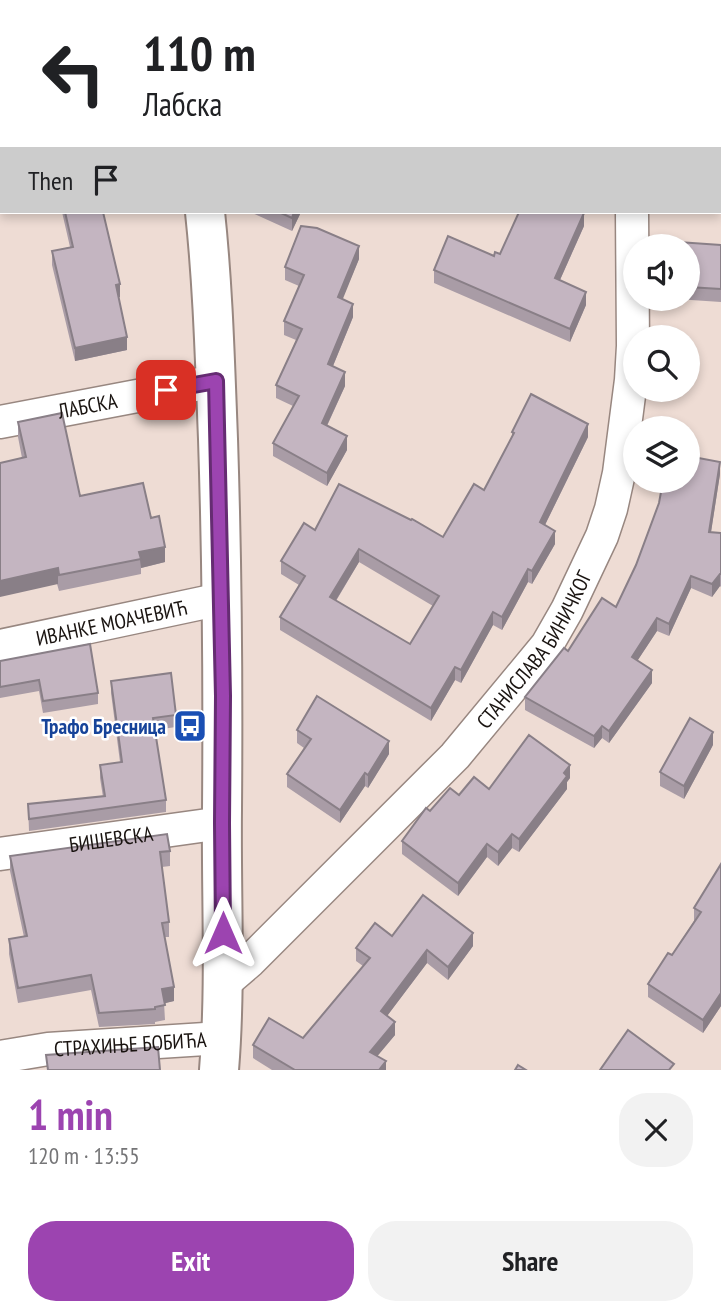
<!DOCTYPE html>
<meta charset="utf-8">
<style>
body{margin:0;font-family:"PT Sans Narrow",sans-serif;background:#f2f2f2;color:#202124;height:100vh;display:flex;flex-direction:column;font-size:26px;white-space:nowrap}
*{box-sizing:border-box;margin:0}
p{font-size:23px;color:#757577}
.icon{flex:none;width:38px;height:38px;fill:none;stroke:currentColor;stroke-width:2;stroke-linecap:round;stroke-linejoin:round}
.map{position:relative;height:1070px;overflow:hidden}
.details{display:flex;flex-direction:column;background:#fff;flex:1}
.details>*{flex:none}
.banner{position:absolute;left:0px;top:0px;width:721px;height:214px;box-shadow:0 4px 10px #0003;background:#fff;color:#202124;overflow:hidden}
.controls{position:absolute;left:623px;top:234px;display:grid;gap:14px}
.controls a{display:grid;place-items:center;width:77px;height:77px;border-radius:50%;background:#fff;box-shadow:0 4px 10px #0003;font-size:35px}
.pin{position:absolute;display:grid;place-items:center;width:60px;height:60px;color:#fff;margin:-30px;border-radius:14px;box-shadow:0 4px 10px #0006}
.me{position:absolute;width:77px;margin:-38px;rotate:0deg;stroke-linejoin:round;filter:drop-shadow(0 0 5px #0008)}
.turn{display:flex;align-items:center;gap:24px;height:147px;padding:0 28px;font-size:32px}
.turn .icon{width:91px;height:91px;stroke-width:2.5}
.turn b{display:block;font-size:49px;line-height:60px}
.then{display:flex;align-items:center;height:66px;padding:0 28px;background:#0003;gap:14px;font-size:26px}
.round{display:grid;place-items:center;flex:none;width:74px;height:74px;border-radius:28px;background:#f2f2f2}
.overview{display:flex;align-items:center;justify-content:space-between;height:119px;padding:0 28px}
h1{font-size:42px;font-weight:800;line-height:52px;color:#9c44b0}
.primary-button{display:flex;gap:14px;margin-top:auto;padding:14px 28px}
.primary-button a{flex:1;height:80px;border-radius:28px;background:#9c44b0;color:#fff;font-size:28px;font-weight:800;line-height:80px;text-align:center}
.primary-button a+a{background:#f2f2f2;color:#202124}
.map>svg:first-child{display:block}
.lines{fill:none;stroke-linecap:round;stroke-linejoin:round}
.minor-casing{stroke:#988780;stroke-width:35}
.tertiary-casing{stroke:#988780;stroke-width:42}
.minor{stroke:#fff;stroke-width:32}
.tertiary{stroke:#fff;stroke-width:38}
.wall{fill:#a99ca6;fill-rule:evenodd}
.shaded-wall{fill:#897f87}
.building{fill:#c4b5c1;stroke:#897f87;stroke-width:2;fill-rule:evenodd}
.route-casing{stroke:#652c72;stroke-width:18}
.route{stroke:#9c44b0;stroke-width:12}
.labels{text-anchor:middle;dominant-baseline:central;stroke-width:5;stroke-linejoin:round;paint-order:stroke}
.street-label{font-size:21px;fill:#1a1411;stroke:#fff}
.transit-label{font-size:21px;font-weight:bold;fill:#164399;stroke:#fff;text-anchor:end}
</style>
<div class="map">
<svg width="721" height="1070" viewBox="0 0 721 1070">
<rect width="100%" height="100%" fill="#eedcd4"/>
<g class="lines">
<defs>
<g id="minor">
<path d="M 225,0 L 233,2"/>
<path d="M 0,44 L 2,44"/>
<path id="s1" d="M 0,422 L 216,381"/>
<path id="s2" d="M 0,646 L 221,599"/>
<path id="s3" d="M 0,854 L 222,823"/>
<path id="s4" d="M 222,985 L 250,961 L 455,756 L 547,645 L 567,610 L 602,536 L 611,509 L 619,473 L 631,380 L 633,346 L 632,212"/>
<path id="s5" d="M 0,1057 L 48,1049 L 221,1038"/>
</g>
<g id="tertiary">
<path d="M 172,0 L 172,2"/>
<path d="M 205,212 C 213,287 215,363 218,439 C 222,563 223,687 222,810 C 221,897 226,984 219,1070"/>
</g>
</defs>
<use href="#minor" class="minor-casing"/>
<use href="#tertiary" class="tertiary-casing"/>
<use href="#minor" class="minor"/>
<use href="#tertiary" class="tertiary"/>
</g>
<g class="wall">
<path d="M 444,0 L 721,0 L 721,66 L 719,66 L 719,2 L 451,2 Z"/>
<rect x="719" y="138" width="2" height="70"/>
<path d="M 62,212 L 103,212 L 120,297 L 118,297 L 127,350 L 75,361 L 52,265 L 52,251 L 70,247 Z"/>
<path d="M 250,212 L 301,212 L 292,231 Z"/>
<path d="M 584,226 L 560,280 L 586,305 L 570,342 L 434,283 L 434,270 L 494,256 Z"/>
<path d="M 721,245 L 721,302 L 676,299 L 688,299 L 688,247 Z"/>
<path d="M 359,259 L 342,299 L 353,317 L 333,366 L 345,386 L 327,426 L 347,450 L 327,486 L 273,456 L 273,443 L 293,406 L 276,398 L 276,385 L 296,340 L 284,335 L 284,321 L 299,286 L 285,280 L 285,267 Z"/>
<path d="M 18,422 L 80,496 L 151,518 L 165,562 L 141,568 L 141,574 L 59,591 L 22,458 L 18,437 Z"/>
<path d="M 512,432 L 588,437 L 545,525 L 555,544 L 532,584 L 528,582 L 502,630 L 493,625 L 461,683 L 455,680 L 431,721 L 280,630 L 280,617 L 299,585 L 281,574 L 281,561 L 315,530 L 443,537 L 484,490 L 512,437 ZM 359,562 L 433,606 L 410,644 L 336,601 Z"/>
<path d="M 720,474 L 711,532 L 721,533 L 721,587 L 720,586 L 712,597 L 691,588 L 669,636 L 657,631 L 637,661 L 652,683 L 609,743 L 602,738 L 594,748 L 525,710 L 525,697 L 568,651 L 616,607 Z"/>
<path d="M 0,661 L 98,693 L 98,704 L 43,713 L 39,691 L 0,698 Z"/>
<path d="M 111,681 L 176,715 L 176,727 L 155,730 L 166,800 L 166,812 L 29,831 L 28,804 L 103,797 L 100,778 L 100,765 L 120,762 L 111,693 Z"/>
<path d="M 297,730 L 389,754 L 368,788 L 365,786 L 340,823 L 287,787 L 287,774 L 304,748 L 297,743 Z"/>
<path d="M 713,745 L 684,799 L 660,786 L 660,772 Z"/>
<path d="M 570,778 L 567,782 L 567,789 L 519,852 L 512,848 L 498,866 L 487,857 L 458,896 L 402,854 L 402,841 L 430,811 L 459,795 L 489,789 Z"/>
<path d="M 170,851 L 170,866 L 162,867 L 169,922 L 169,937 L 164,937 L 174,1001 L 164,1003 L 165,1020 L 155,1022 L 155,1024 L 99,1027 L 91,990 L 18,1003 L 9,954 L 9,939 L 24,937 L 10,871 L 10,856 Z"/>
<path d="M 721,864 L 721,1006 L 703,1033 L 648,997 L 648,984 L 672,955 L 694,921 L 694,908 Z"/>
<path d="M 392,936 L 473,946 L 448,980 L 427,963 L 387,1016 L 395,1035 L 377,1056 L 386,1070 L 272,1070 L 253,1058 L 253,1045 L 303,1038 L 363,966 L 356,961 L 356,948 Z"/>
</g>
<g class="shaded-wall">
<rect x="0" y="121" width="2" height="13"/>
<path d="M 294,212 L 301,212 L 292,231 L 292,218 Z"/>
<path d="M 584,213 L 584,226 L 555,291 L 555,278 Z"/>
<path d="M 359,246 L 359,259 L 338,311 L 338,297 Z"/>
<path d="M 120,284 L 120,297 L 116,298 L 116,285 Z"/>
<path d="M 586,292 L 586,305 L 570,342 L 570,329 Z"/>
<path d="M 353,304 L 353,317 L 328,378 L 328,364 Z"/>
<path d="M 127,337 L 127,350 L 75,361 L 75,348 Z"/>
<path d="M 345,372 L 345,386 L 322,436 L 322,423 Z"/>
<path d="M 588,424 L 588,437 L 540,535 L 540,522 Z"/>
<path d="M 347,436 L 347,450 L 327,486 L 327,473 Z"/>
<path d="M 720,462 L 720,474 L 709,545 L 709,532 Z"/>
<path d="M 555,531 L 555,544 L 532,584 L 532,571 Z"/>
<path d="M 165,547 L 165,562 L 141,568 L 139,552 Z"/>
<path d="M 359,549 L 359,562 L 330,610 L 330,597 Z"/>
<path d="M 58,568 L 58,584 L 0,597 L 0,581 Z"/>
<path d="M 528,569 L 528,582 L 502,630 L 502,617 Z"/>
<path d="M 720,574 L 720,586 L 712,597 L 712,584 Z"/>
<path d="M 691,576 L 691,588 L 669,636 L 669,624 Z"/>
<path d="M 493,612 L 493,625 L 461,683 L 461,670 Z"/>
<path d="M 657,618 L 657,631 L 632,669 L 632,657 Z"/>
<path d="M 455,667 L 455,680 L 431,721 L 431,708 Z"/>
<path d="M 652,670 L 652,683 L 609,743 L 609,731 Z"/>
<path d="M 602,726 L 602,738 L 594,748 L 594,736 Z"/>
<path d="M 713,732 L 713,745 L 684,799 L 684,786 Z"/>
<path d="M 389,741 L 389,754 L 368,788 L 368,775 Z"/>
<path d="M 570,765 L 570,778 L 567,782 L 567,789 L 519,852 L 519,839 Z"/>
<path d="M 365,773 L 365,786 L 340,823 L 340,810 Z"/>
<path d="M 512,834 L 512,848 L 498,866 L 498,852 Z"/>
<path d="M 487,844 L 487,857 L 458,896 L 458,883 Z"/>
<path d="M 473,933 L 473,946 L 448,980 L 448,967 Z"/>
<path d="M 427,950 L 427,963 L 381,1024 L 381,1011 Z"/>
<path d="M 174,987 L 174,1001 L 162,1004 L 162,989 Z"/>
<path d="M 721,993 L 721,1006 L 703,1033 L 703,1020 Z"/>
<path d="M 395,1022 L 395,1035 L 370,1065 L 370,1052 Z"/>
<path d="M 386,1061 L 386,1070 L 379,1070 Z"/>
</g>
<g class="building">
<path d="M 496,0 L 533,0 L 532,2 L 503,2 Z"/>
<path d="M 570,0 L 721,0 L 721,53 L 719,53 L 719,2 L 577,2 Z"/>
<rect x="0" y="66" width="2" height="55"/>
<rect x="719" y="138" width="2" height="57"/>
<path d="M 65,212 L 103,212 L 120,284 L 116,285 L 127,337 L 75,348 L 52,251 L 73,247 Z"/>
<path d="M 279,212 L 294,212 L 292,218 Z"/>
<path d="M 519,212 L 581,212 L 584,213 L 555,278 L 586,292 L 570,329 L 434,270 L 448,236 L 494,256 L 495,252 L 500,254 Z"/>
<path d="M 301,226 L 317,228 L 359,246 L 338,297 L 353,304 L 328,364 L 345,372 L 322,423 L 347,436 L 327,473 L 273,443 L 299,396 L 276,385 L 302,329 L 284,321 L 304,275 L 285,267 Z"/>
<path d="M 678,242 L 721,245 L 721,289 L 688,287 L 688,247 L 678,247 Z"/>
<path d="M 531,394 L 588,424 L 540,522 L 555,531 L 532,571 L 528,569 L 502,617 L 493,612 L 461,670 L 455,667 L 431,708 L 280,617 L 305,576 L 281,561 L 304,523 L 315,530 L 339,484 L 411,520 L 412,519 L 443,537 L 474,484 L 484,490 L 514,433 L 512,432 ZM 359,549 L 439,596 L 410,644 L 330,597 Z"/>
<path d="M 62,413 L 80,496 L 143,483 L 151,518 L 159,516 L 165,547 L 139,552 L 141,559 L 59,575 L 58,568 L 0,581 L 0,463 L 26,457 L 18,422 Z"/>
<path d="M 688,456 L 720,462 L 709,532 L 721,533 L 721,574 L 720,574 L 712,584 L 691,576 L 669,624 L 657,618 L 632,657 L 652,670 L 609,731 L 602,726 L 594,736 L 525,697 L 564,648 L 568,651 L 602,598 L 616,607 L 636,565 L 659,503 L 663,481 L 688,481 Z"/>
<path d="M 90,644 L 98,693 L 43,701 L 39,680 L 0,687 L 0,661 Z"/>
<path d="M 171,673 L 176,715 L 153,718 L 166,800 L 29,819 L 28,804 L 105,796 L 100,765 L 122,762 L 111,681 Z"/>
<path d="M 317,696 L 389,741 L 368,775 L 365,773 L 340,810 L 287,774 L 311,739 L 297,730 Z"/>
<path d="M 690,718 L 713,732 L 684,786 L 660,772 Z"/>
<path d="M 529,735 L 570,765 L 564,773 L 567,776 L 519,839 L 512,834 L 498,852 L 487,844 L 458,883 L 402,841 L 426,808 L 430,811 L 450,788 L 459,795 L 474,777 L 489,789 Z"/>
<path d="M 167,834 L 170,851 L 160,852 L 169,922 L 162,923 L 174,987 L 162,989 L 165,1005 L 155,1007 L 155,1009 L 99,1013 L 91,975 L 18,988 L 9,939 L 27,936 L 10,856 Z"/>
<path d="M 721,864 L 721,993 L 703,1020 L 648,984 L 668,953 L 672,955 L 701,912 L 694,908 Z"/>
<path d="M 423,895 L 473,933 L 448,967 L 427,950 L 381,1011 L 395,1022 L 370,1052 L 386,1061 L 379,1070 L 295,1070 L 253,1045 L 269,1018 L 303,1038 L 370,958 L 356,948 L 375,923 L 392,936 Z"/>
<path d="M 628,1030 L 674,1064 L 669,1070 L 600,1070 Z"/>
<path d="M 158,1047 L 160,1070 L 48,1070 L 46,1055 Z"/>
<path d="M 518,1065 L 526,1070 L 515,1070 Z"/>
</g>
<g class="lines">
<defs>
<path id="route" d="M 166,390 L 216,381 L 223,696 L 222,823 L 223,933"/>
</defs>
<use href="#route" class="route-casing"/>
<use href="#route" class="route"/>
</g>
<defs>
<symbol id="bus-square" viewBox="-11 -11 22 22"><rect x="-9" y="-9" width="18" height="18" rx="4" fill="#1a4fb4" stroke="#fff"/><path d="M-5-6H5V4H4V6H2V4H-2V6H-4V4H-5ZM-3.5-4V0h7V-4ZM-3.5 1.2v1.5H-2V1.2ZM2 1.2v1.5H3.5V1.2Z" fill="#fff"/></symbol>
</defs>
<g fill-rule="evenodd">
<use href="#bus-square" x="171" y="707" width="38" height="38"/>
</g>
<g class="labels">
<g class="street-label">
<text stroke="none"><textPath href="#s1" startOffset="89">ЛАБСКА</textPath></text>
<text stroke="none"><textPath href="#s2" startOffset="114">ИВАНКЕ МОАЧЕВИЋ</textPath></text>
<text stroke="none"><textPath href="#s4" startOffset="460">СТАНИСЛАВА БИНИЧКОГ</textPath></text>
<text stroke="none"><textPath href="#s3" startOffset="112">БИШЕВСКА</textPath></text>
<text stroke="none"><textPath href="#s5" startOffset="131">СТРАХИЊЕ БОБИЋА</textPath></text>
</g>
<g class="transit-label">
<text x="166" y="726">Трафо Бресница</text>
</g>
</g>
</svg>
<div class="controls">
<a><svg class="icon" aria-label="sound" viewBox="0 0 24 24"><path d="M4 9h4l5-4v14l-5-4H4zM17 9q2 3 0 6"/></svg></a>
<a><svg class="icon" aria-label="search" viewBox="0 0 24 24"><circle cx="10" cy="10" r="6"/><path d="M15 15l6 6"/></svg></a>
<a><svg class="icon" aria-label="layers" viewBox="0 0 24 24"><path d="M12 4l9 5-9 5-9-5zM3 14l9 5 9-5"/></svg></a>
</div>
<div class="pin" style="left:166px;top:390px;background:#d93025"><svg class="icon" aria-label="arrive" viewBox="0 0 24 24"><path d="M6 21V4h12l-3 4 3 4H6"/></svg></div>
<svg class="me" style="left:223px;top:933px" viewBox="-20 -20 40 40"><path d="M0-17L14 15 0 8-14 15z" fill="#9c44b0" stroke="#fff" stroke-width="4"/></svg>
<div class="banner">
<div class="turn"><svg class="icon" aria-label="left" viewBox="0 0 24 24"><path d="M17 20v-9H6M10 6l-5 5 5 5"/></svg><div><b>110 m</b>Лабска</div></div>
<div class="then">Then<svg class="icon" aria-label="arrive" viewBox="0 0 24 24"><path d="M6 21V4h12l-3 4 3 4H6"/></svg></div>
</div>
</div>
<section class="details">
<div class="overview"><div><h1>1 min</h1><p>120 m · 13:55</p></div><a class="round"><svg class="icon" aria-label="close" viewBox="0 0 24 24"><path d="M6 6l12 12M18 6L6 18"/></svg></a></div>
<div class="primary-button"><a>Exit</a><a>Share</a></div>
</section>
